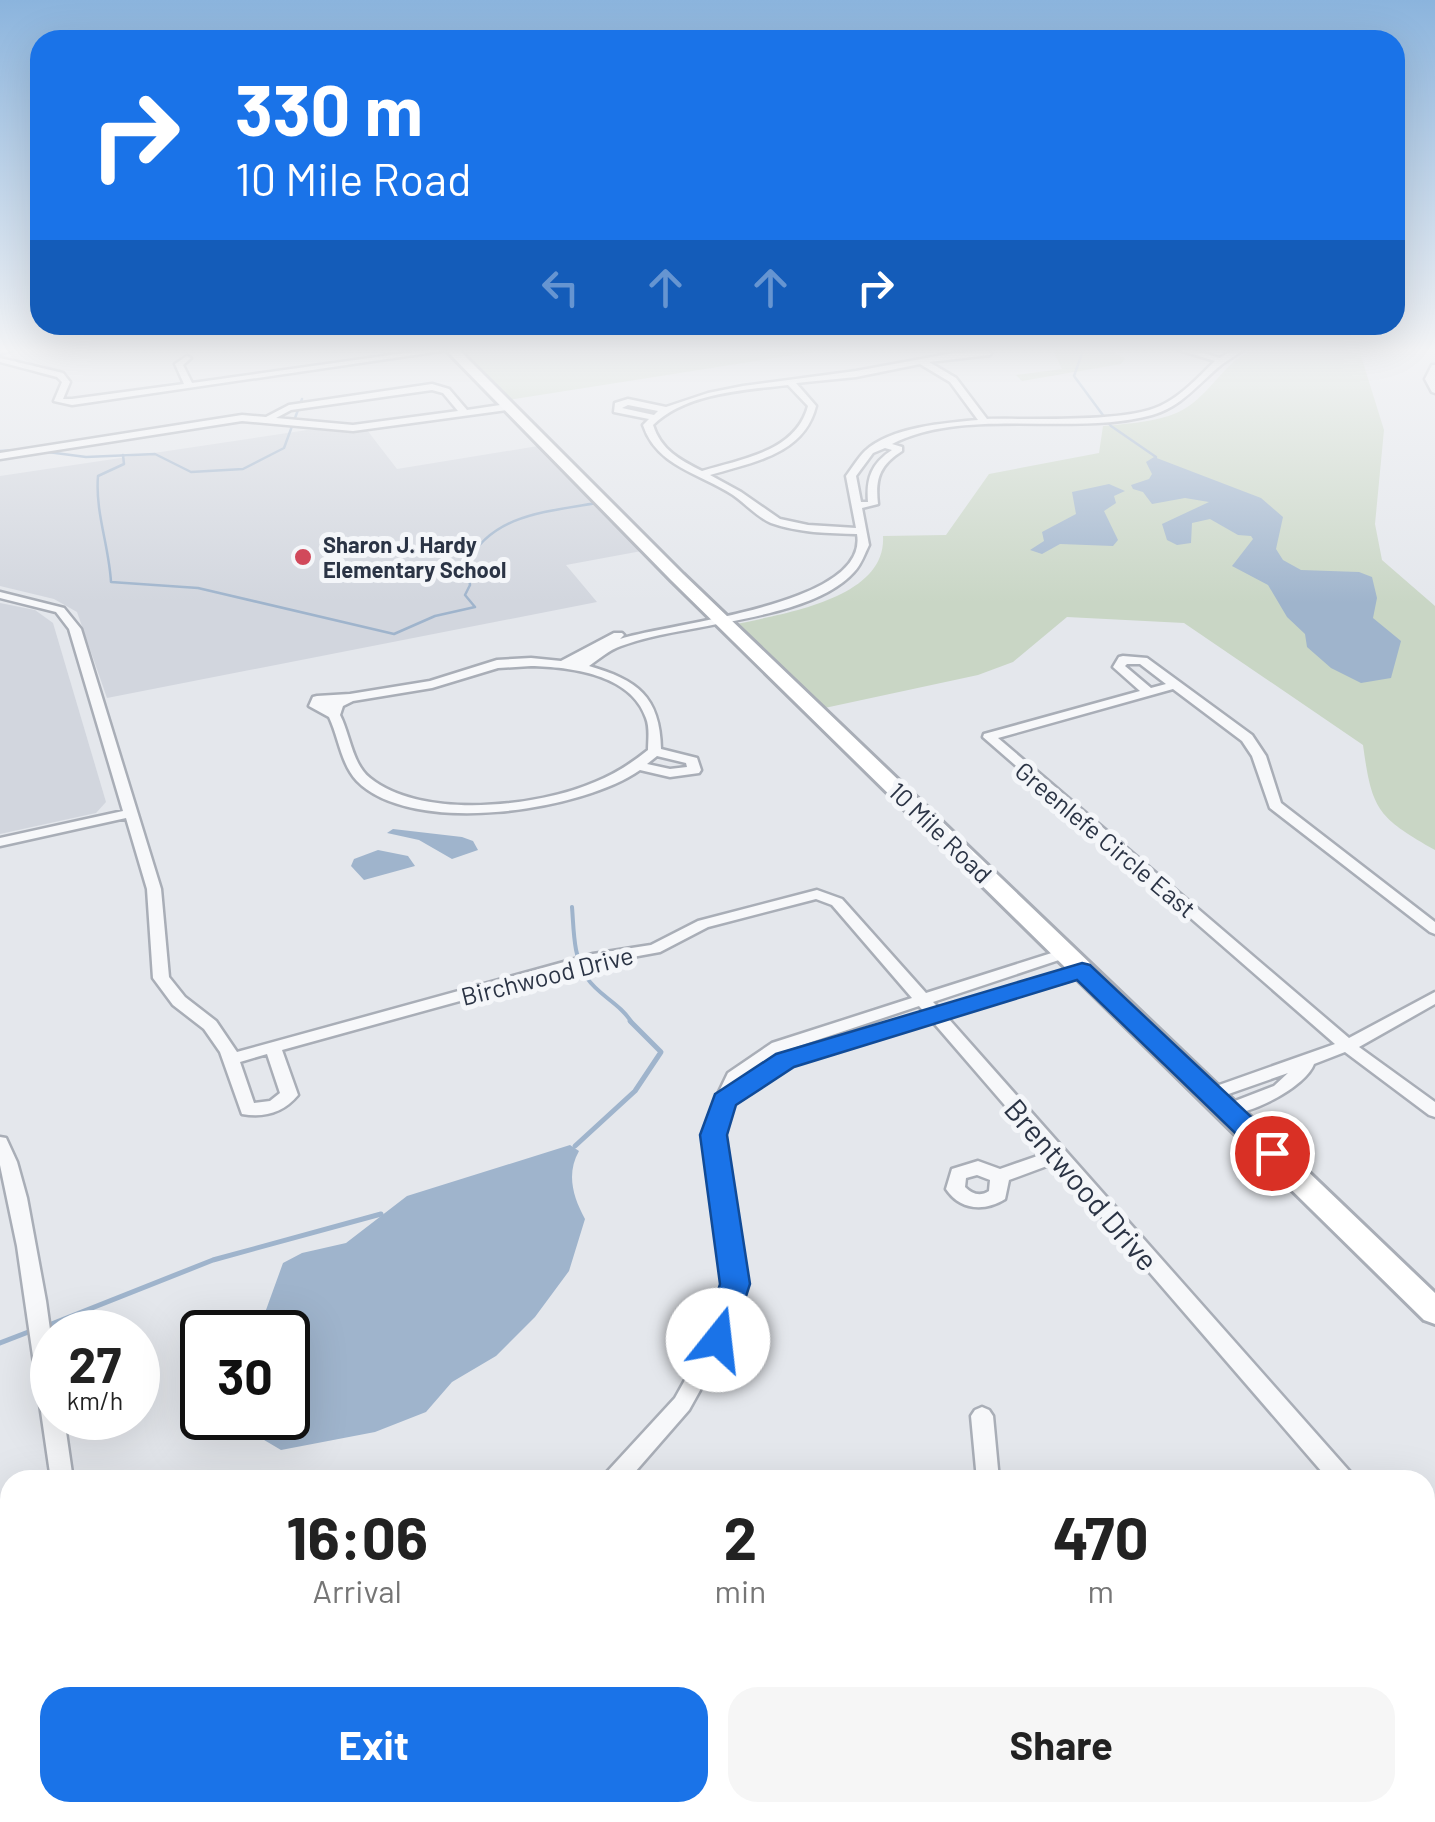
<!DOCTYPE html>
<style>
body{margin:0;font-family:Barlow,sans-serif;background:#f6f6f6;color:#222;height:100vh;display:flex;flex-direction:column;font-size:38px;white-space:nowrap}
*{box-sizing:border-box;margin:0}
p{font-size:32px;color:#767676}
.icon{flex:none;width:55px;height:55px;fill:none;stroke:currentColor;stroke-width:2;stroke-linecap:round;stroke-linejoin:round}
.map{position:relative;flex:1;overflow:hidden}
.details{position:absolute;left:0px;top:1470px;width:1435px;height:352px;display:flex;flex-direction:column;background:#fff;border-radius:30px 30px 0 0;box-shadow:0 10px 40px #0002}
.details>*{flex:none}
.top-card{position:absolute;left:30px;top:30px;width:1375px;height:305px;border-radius:30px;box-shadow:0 10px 40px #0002;background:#1a73e8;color:#fff;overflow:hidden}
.speed{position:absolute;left:30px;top:1310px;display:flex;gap:20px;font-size:50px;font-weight:700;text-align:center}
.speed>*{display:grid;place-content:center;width:130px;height:130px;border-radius:50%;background:#fff;box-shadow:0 10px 40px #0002;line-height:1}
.speed small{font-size:25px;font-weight:400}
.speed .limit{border:5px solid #111;border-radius:15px;background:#fff;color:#111}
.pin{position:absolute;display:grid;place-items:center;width:85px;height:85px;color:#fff;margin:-42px;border:5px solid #fff;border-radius:50%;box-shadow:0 2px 10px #0007}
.me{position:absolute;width:110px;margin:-55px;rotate:16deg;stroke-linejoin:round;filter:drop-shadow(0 0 8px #0008)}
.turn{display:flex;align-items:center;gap:35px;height:210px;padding:0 40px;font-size:45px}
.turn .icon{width:130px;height:130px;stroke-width:2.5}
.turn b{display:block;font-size:70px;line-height:85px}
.lanes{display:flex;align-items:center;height:95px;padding:0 40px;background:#0003;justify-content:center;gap:50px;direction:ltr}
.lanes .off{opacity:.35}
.eta{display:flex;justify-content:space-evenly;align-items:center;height:170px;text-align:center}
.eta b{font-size:60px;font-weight:700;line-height:70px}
.button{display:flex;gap:20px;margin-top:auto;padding:20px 40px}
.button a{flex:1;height:115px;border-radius:30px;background:#1a73e8;color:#fff;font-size:40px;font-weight:700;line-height:115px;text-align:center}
.button a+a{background:#f6f6f6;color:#222}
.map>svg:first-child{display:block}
.built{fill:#d2d6de}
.green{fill:#c9d6c5}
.water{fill:#9fb4cc}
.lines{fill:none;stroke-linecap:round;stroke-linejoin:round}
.stream-far3{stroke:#9fb4cc;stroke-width:2.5}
.stream-far2{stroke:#9fb4cc;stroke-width:4}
.stream-far1{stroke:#9fb4cc;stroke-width:5}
.stream{stroke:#9fb4cc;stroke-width:6}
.minor-casing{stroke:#a9aeb7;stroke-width:5}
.secondary-casing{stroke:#a9aeb7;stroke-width:6}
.minor{fill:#f7f8fa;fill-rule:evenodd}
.secondary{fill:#fff;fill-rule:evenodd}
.route{fill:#1a73e8;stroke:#114b97;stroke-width:2.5}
.poi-dot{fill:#d1495b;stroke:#f4f6f9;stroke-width:4}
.labels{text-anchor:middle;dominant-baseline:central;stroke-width:10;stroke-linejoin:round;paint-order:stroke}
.far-poi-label{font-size:22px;font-weight:bold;fill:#2b3445;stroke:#f4f6f9;text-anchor:start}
.street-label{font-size:25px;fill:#2b3445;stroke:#f4f6f9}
.near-street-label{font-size:30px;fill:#2b3445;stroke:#f4f6f9}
</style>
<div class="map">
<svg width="1435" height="1822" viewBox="0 0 1435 1822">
<rect width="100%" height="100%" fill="#e4e7ec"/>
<g class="built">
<path d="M 307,430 L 367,430 L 397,469 L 544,445 L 647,550 L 566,565 L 597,602 L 107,698 L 77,612 L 54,599 L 0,586 L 0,476 Z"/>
<path d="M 0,603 L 35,610 L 53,623 L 106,802 L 96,813 L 0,834 Z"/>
</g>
<g class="green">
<path d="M 455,348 L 838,348 L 508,400 Z"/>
<path d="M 1052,348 L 1103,348 L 1125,358 L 1121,364 L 1022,381 L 1016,375 L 1062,369 Z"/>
<path d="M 1258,348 L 1356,348 L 1361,356 L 1384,430 L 1375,524 L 1382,560 L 1435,606 L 1435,850 C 1377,817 1372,810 1363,745 L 1184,623 L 1067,617 L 1013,662 L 978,675 L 820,709 L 732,625 C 779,614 887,600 883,536 L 946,535 L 989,474 L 1099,453 L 1103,426 C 1132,423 1170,422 1193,403 C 1218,383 1227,359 1258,348 Z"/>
<path d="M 0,1713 L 10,1714 L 10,1812 L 877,1812 L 883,1822 L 0,1822 Z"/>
</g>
<g class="water">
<path d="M 1154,457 L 1261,498 L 1283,517 L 1276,549 L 1283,560 L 1301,570 L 1359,572 L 1372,577 L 1377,598 L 1373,618 L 1401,641 L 1391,678 L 1361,683 L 1331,668 L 1307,647 L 1305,634 L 1287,617 L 1268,585 L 1232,566 L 1253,539 L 1251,536 L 1238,535 L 1210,519 L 1192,523 L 1191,543 L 1177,545 L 1167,540 L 1162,524 L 1209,502 L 1185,498 L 1152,504 L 1143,492 L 1133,489 L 1131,485 L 1149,479 L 1152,474 L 1146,462 Z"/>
<path d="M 1109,484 L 1125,491 L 1114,496 L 1116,503 L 1104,511 L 1118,540 L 1113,546 L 1060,544 L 1042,554 L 1030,550 L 1044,541 L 1042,532 L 1076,514 L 1072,492 Z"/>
<path d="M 393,829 L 462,837 L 473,841 L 478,850 L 452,859 L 419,840 L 387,833 Z"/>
<path d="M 378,850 L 408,856 L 415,866 L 364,880 L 351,866 L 354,859 Z"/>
<path d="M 570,1145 L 579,1151 C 566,1174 573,1197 585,1219 L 569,1271 L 535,1317 L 496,1356 L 452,1382 L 426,1412 L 375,1432 L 281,1450 L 249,1431 L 242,1418 L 288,1418 L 288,1332 L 258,1332 L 283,1263 L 302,1253 L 346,1243 L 407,1196 Z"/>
</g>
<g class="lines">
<g class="stream-far3">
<path d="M 246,348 L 281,348"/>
<path d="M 1084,348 L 1074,376 L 1111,426 L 1156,457"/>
<path d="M 0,355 L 24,348"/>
<path d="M 0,451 L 20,450"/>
<path d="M 40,451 L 86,457 L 155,454 L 191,472 L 243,469 L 284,448 L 302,399"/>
<path d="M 123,455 L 124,464 L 98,476 C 95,512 109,546 111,582 L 198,588 L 394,634 L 435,616 L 475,607 L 465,595 L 470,585 L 467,563 C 493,514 546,512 596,503"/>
</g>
<path class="stream-far2" d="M 572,907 C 574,931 573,957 587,978 C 599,996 620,1003 632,1023"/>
<g class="stream-far1">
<path d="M 575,1146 L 635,1091 L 661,1052 L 630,1021"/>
<path d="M 49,1325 L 213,1260 L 381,1214"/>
<path d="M 0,1343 L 31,1331"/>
</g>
<path class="stream" d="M 148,1822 L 178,1812"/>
<defs>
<g id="minor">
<path d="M 441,348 L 455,349 L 72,405 L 54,401 L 62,382 L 57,377 L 0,362 L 0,358 L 63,373 L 70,382 L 63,399 L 72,399 L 184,384 L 175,364 L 187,356 L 191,358 L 183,365 L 192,383 Z"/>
<path d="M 1173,348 L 1186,348 L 1220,358 L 1236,348 L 1246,348 C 1238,354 1229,359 1221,365 C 1198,384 1181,407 1152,415 C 1073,437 966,406 892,444 L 902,447 L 902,451 C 880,465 875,478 878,504 L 862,508 L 869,545 C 865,553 861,565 854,572 C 809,622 684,622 621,646 C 609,650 599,659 589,666 C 637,680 660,696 661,749 L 697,758 L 701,770 L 699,773 L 670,777 L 640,770 C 582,811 412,837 357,781 C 341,764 339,738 329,717 L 309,706 L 313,697 L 317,696 L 350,694 L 430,681 L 497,660 L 531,658 L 561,661 L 614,633 L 622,633 L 624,635 L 620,639 C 667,623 870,606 857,534 C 829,533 798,533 771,523 C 757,517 746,504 733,495 C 700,473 657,467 643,425 L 649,419 L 614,412 L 615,403 L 628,399 L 666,407 L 708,393 L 743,386 L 856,371 L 954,353 L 987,351 L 991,353 L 990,355 L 929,362 L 956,378 L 987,419 C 1031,418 1123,423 1160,406 C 1182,396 1198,377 1215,361 ZM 920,364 L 950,382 L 978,420 C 944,423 891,427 865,451 C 858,458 852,468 846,476 L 856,528 L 808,525 L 780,519 L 741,492 L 710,475 C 752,462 804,455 816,406 L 796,383 L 856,377 ZM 788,385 L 808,406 C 796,452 741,459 702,471 C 680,460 661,450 653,425 C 686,393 744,390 788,385 ZM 628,405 L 658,411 L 654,415 L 622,408 ZM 885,448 L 892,450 C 872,463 866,478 868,502 L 861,502 L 856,476 L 873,453 ZM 531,666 C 570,667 631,674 646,718 C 650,728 648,740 648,750 C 632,763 615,774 595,782 C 538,807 422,820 370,778 C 352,764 350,734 340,715 L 343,706 L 353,701 L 432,688 L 498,668 ZM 657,756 L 686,763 L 687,767 L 670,769 L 647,764 Z"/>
<path d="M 1432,365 L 1435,365 L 1435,393 L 1432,392 L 1425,379 Z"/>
<path d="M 432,384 L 449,389 L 467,410 L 507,404 L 511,407 L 507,410 L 353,431 L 242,421 L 0,459 L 0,453 L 242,415 L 266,417 L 289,405 ZM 432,390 L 443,393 L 458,411 L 353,425 L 276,418 L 291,410 Z"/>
<path d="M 0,592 L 64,608 L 81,629 L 161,889 L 169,977 L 185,997 L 216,1021 L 237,1052 L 593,954 L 651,945 L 698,921 L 817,890 L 842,899 L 926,993 L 1058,951 L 1068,951 L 1071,954 L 1068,957 L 933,1002 L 940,1009 L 1076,967 L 1088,967 L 1090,971 L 1088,975 L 947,1017 L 1351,1473 L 1354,1480 L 1329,1480 L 1055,1163 L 1009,1180 L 1005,1199 C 984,1212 960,1210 946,1189 L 952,1169 L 978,1161 L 1000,1169 L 1046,1153 L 933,1022 L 791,1065 L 734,1102 L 723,1135 L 745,1284 L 728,1340 L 689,1410 L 628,1480 L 603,1480 L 606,1473 L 675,1398 L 708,1339 L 725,1284 L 705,1135 L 715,1100 L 728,1073 L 772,1043 L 912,998 L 832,905 L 816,899 L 708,927 L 660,952 L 594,964 L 282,1050 L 298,1095 C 283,1113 264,1118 242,1114 L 220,1052 L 204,1029 L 173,1005 L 153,978 L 147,889 L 126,818 L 0,846 L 0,838 L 123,811 L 69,629 L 56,612 L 0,598 ZM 919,1006 L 925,1013 L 779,1057 L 741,1081 L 784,1051 ZM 267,1054 L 280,1093 L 270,1101 L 254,1103 L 240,1062 ZM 977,1175 L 990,1180 L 989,1191 C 980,1197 972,1194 965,1187 L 966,1178 Z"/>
<path d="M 1123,656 L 1147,658 L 1252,735 L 1266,756 L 1281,803 L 1435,922 L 1435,934 L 1430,932 L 1270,808 L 1252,756 L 1242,741 L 1173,689 L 998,738 L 1349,1038 L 1435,992 L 1435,1004 L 1359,1047 L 1435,1102 L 1435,1117 L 1429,1115 L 1345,1052 L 1314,1064 C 1306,1087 1246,1118 1222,1114 L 1219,1110 L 1222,1106 L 1274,1086 L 1288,1073 L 1217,1098 L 1205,1098 L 1202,1094 L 1205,1090 L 1335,1044 L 983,737 L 984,734 L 1140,691 L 1113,667 L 1119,657 ZM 1127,664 L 1140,664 L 1166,684 L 1151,688 L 1125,666 Z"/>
<path d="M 0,1137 L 6,1138 L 17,1162 L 27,1198 L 46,1301 L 52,1344 L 52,1418 L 64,1418 L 73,1480 L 51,1480 L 17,1246 L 0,1165 Z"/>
<path d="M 982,1407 L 989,1410 L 993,1416 L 999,1480 L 977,1480 L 971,1416 L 975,1410 Z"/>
<path d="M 10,1506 L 10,1527 L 0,1531 L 0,1510 Z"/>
</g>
<path id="secondary" d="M 444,348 L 457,348 L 683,574 L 1435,1293 L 1435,1324 L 1424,1320 L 671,580 Z"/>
</defs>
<use href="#minor" class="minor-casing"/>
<use href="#secondary" class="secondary-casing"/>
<use href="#minor" class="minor"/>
<use href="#secondary" class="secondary"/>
</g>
<linearGradient id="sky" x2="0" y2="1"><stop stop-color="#8bb4dd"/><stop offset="0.58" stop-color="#f3f4f6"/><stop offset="1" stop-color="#f3f4f6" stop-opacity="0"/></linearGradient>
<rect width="1435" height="603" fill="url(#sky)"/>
<path class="route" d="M 1082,963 L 1090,965 L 1282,1146 L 1286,1153 L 1282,1160 L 1263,1160 L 1077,980 L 794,1067 L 736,1105 L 727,1135 L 750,1284 L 729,1349 L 718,1353 L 707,1349 L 703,1340 L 720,1284 L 700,1135 L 715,1094 L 776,1054 Z"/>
<circle class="poi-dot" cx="303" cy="557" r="10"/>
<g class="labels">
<g class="far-poi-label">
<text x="323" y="544">Sharon J. Hardy<tspan x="323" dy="25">Elementary School</tspan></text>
</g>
<g class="street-label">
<text transform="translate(941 832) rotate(44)">10 Mile Road</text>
<text transform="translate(1106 839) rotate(40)">Greenlefe Circle East</text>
<text transform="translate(547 975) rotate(-14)">Birchwood Drive</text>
</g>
<g class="near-street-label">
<text transform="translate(1082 1184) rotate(49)">Brentwood Drive</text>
</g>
</g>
</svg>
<div class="speed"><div>27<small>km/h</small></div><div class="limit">30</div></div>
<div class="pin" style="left:1272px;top:1153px;background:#d93025"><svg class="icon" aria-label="arrive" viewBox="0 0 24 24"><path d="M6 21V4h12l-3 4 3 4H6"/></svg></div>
<svg class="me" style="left:718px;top:1340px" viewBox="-20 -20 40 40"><circle r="19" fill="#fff"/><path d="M0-13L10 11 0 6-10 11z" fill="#1a73e8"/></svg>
<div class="top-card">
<div class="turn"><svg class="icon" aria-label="right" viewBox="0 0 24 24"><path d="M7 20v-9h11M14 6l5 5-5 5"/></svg><div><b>330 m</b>10 Mile Road</div></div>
<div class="lanes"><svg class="icon off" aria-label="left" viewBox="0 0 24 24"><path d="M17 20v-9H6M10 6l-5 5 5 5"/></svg><svg class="icon off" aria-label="ahead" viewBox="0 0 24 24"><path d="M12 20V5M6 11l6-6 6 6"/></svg><svg class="icon off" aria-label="ahead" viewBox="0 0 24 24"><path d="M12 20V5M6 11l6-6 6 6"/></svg><svg class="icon" aria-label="right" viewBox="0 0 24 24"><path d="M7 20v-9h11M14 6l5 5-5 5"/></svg></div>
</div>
<section class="details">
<div class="eta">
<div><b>16:06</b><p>Arrival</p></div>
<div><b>2</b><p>min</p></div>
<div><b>470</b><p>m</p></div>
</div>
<div class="button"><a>Exit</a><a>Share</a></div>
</section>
</div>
